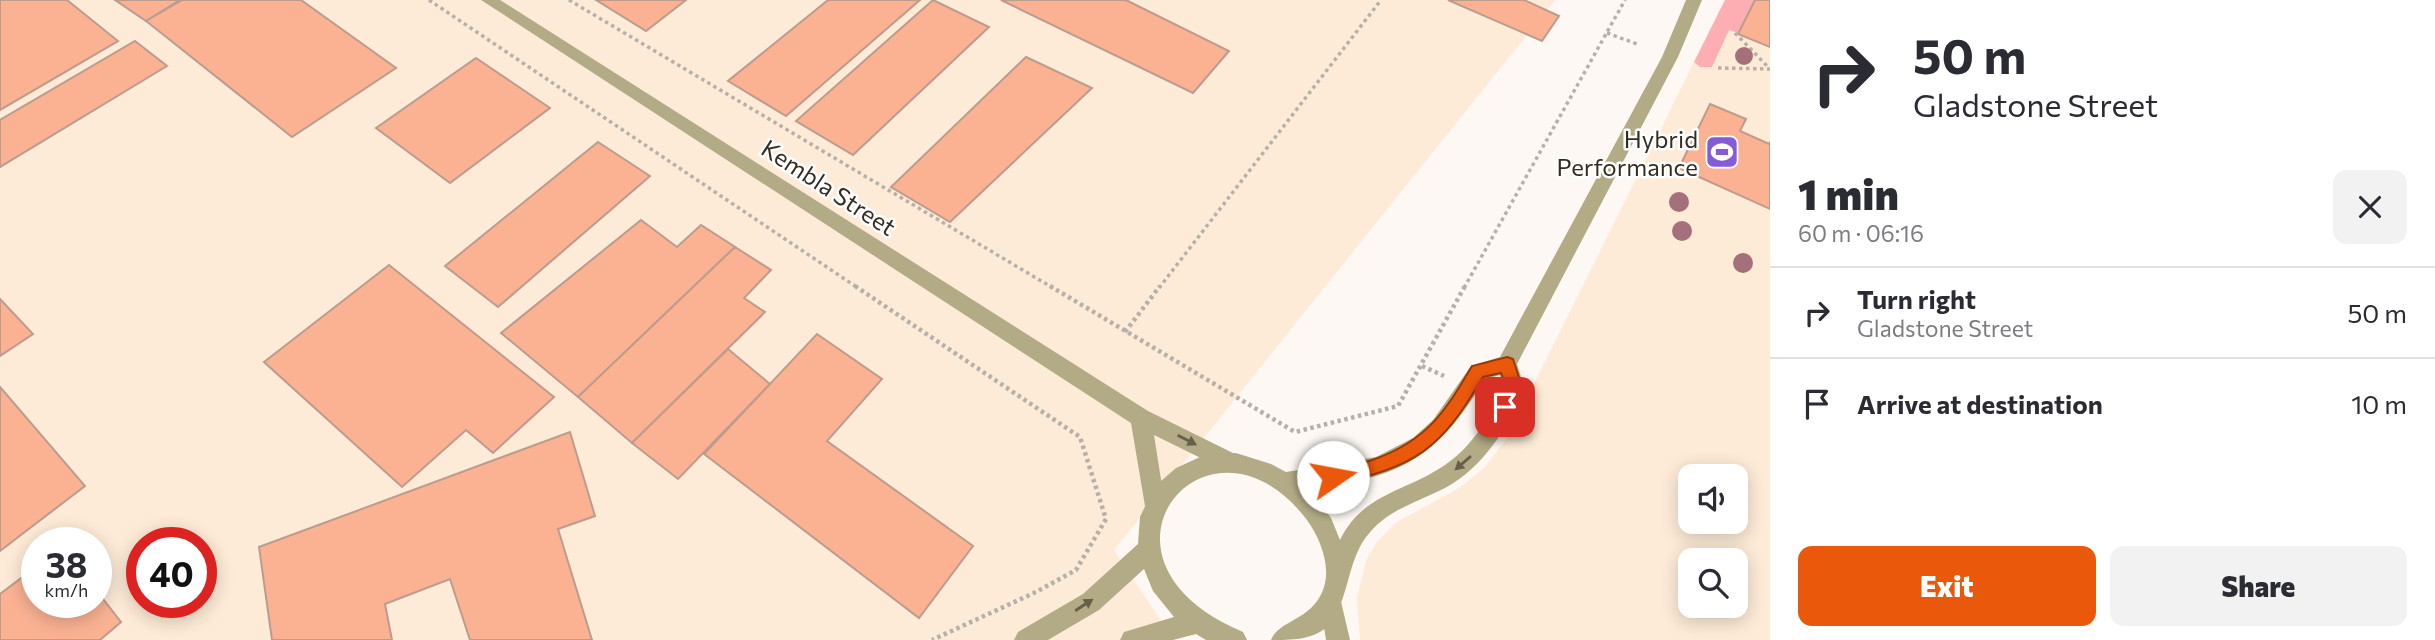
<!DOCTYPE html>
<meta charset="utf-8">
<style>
body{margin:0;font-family:Commissioner,sans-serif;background:#f2f2f3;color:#2b2b33;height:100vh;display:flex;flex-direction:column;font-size:26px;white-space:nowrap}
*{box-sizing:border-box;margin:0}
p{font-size:23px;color:#7c7c81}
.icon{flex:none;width:38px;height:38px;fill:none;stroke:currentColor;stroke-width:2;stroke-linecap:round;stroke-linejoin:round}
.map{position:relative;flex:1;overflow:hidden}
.panel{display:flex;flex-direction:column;background:#fff;width:665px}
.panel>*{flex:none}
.top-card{background:#fff;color:#2b2b33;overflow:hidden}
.tools{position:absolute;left:1678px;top:464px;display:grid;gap:14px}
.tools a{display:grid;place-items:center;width:70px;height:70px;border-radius:14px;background:#fff;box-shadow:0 4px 18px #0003;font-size:35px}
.speed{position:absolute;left:21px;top:527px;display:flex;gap:14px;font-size:35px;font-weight:700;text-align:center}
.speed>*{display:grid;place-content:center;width:91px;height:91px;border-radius:50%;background:#fff;box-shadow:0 4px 18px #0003;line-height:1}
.speed small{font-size:18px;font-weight:400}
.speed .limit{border:10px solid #d22;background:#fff;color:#111}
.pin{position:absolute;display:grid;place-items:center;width:60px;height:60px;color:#fff;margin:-30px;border-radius:14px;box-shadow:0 4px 10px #0006}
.me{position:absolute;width:77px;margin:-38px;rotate:78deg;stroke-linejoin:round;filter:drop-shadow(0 0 5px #0008)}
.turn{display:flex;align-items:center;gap:24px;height:147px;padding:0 28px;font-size:32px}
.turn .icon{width:91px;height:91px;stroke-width:2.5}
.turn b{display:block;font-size:49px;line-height:60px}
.round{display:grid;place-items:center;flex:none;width:74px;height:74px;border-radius:14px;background:#f2f2f3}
.head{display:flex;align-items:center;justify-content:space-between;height:119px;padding:0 28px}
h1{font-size:42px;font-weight:800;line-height:52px}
.primary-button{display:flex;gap:14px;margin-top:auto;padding:14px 28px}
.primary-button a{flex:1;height:80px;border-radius:14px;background:#ea580c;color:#fff;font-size:28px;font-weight:800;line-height:80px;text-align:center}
.primary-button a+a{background:#f2f2f3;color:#2b2b33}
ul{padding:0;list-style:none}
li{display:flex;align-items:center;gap:21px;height:91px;padding:0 28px;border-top:2px solid #e1e1e2}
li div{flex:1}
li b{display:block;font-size:26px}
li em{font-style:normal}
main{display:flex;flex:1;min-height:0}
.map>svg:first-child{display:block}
.built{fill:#fdebd7;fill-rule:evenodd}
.green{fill:#fcaeb2}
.building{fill:#fab293;stroke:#bd9b8d;stroke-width:2}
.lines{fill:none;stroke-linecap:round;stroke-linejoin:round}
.path-far1{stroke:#b7b0a9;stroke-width:3.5;stroke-dasharray:3.5 3.5;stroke-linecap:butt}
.path{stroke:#b7b0a9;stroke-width:4.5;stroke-dasharray:3.5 3.5;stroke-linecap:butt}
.minor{fill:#b3ab85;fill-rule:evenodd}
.tertiary{fill:#b3ab85;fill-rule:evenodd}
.tree{fill:#a4717b}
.oneway{fill:#675f49}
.route{fill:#ea580c;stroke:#983908;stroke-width:2}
.labels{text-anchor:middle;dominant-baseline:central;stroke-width:5;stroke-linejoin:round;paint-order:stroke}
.poi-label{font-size:24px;fill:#352c21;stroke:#fff;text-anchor:end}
.street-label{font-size:24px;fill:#352c21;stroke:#fff}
</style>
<main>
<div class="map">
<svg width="1770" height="640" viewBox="0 0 1770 640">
<rect width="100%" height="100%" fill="#fdf8f3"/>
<g class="built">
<path d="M 0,0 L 1555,0 L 1114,550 L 1174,640 L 0,640 ZM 37,542 L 96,542 L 96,602 L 37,602 ZM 142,542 L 201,542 L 201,602 L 142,602 Z"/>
<path d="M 1725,0 L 1770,0 L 1770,640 L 1360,640 L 1357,599 L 1366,560 L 1377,542 L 1395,523 L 1461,487 L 1485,467 L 1507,438 ZM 1690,476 L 1736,476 L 1736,522 L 1690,522 ZM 1690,560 L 1736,560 L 1736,606 L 1690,606 Z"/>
</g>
<path class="green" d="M 1725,0 L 1755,0 L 1739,33 L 1729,30 L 1712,67 L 1700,67 L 1694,62 Z"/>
<g class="building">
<path d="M 0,0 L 67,0 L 118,41 L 0,110 Z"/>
<path d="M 115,0 L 180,0 L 146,21 Z"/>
<path d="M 182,0 L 301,0 L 396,68 L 292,137 L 146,21 Z"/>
<path d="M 596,0 L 686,0 L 646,31 Z"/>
<path d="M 828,0 L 920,0 L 786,116 L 728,81 Z"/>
<path d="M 933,0 L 989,27 L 853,155 L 796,121 Z"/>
<path d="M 1001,0 L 1126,0 L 1229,51 L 1193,93 Z"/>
<path d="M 1448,0 L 1524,0 L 1559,16 L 1542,41 Z"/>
<path d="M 1755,0 L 1770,0 L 1770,47 L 1738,34 Z"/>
<path d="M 135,41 L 167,66 L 0,167 L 0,120 Z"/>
<path d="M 1026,57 L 1092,88 L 950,222 L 891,187 Z"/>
<path d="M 476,58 L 550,108 L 450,183 L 376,128 Z"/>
<path d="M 1710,104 L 1746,119 L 1740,131 L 1769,144 L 1770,142 L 1770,209 L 1679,168 Z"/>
<path d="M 598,142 L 650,176 L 498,307 L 445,266 Z"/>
<path d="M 641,220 L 677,247 L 701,225 L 735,247 L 578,397 L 501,333 Z"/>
<path d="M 735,247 L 771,270 L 744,298 L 765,312 L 632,443 L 578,397 Z"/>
<path d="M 389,265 L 554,397 L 493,453 L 466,430 L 402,487 L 264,362 Z"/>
<path d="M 0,299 L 33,334 L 0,356 Z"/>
<path d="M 817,334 L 882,379 L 827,441 L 973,546 L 919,618 L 704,454 Z"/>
<path d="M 728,349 L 770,384 L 678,479 L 632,443 Z"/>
<path d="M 0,387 L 85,486 L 0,551 Z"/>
<path d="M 570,432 L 595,516 L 558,529 L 592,640 L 470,640 L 450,579 L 385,604 L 392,640 L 272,640 L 259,547 Z"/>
<path d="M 37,566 L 37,602 L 96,602 L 96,590 L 121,622 L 100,640 L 0,640 L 0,594 Z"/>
</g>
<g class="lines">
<g class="path-far1">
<path d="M 429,0 L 858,288"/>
<path d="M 569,0 L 1053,288"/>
<path d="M 1607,33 L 1637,44"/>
<path d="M 1735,33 L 1769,68"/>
<path d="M 1718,68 L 1770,69"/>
<path d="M 1159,288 L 1381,0"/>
<path d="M 1464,288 L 1625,0"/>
</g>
<g class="path">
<path d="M 855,286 L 1080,437 L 1106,519 L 1076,570 L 1036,592 L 932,640"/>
<path d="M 1050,286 L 1295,432 L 1398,406 L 1465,286"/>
<path d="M 1125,332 L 1160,286"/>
<path d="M 1422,366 L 1444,376"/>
</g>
<g class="minor">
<path d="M 481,0 L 500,0 L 1148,411 L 1239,456 L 1242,463 L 1239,470 L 1232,473 L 1225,470 L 1154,435 L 1165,505 L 1162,512 L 1154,515 L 1146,512 L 1131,423 Z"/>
<path d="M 1331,590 L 1339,593 L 1350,640 L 1326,640 L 1320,601 L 1323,593 Z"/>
</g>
<path class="tertiary" d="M 1686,0 L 1702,0 L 1678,57 L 1517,364 L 1525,390 C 1507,428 1483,468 1445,488 C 1420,501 1390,509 1371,531 C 1345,559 1351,601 1327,627 C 1312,640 1291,640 1271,640 C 1280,619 1311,621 1323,590 C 1332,567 1320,538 1307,520 C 1209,391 1068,559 1243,632 L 1247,640 L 1206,640 L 1196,634 L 1173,640 L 1120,640 L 1124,632 L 1174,617 L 1153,591 L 1144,569 L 1099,610 L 1048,640 L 1014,640 L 1018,632 L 1083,594 L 1138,544 L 1140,517 L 1154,487 L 1176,468 L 1200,457 L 1236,453 L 1271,464 L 1286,472 L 1376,457 L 1413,438 L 1433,420 L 1471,366 L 1500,357 L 1662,57 ZM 1500,375 L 1505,389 C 1489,416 1474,444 1449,462 C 1409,492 1364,491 1340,540 L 1331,518 L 1309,489 C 1401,478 1437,458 1485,379 Z"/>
</g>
<g class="tree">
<circle cx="1744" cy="56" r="9"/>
<circle cx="1679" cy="202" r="10"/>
<circle cx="1682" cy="231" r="10"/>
<circle cx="1743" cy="263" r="10"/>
</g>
<defs><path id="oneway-solid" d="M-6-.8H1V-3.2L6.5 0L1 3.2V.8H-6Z" transform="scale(1.75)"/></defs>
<g class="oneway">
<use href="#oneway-solid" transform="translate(1187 440) rotate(27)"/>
<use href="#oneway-solid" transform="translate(1463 463) rotate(139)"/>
<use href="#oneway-solid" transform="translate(1084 605) rotate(-33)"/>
</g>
<path class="route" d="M 1507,357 L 1513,359 L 1523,390 L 1511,413 L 1505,415 L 1499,413 L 1496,407 L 1507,390 L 1501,373 L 1483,377 C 1440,451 1416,466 1333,485 L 1327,483 L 1325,477 L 1327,471 C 1343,465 1360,465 1375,459 C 1427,440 1445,412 1472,366 Z"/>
<defs>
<symbol id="stadium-square" viewBox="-11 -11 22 22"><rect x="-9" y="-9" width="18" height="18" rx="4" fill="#845cd6" stroke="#fff"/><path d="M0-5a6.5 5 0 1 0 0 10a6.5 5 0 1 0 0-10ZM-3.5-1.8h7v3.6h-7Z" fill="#fff"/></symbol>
</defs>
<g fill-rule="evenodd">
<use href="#stadium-square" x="1703" y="133" width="38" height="38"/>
</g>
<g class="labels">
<g class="poi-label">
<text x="1698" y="138">Hybrid<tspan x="1698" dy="28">Performance</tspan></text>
</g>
<g class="street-label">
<text transform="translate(829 187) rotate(33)">Kembla Street</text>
</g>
</g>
</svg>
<div class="tools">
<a><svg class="icon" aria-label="sound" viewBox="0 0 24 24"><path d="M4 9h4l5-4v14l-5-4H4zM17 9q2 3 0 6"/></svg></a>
<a><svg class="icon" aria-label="search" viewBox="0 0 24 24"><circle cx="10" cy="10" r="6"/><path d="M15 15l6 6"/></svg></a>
</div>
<div class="speed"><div>38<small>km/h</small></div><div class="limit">40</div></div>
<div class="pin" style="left:1505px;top:407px;background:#d93025"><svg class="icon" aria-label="arrive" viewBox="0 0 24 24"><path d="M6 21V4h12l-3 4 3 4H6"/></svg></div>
<svg class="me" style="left:1333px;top:477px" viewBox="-20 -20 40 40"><circle r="19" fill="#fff"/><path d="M0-13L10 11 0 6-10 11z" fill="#ea580c"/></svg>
</div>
<section class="panel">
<div class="top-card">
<div class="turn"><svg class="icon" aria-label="right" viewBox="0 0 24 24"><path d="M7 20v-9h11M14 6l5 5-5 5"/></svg><div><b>50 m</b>Gladstone Street</div></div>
</div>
<div class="head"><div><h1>1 min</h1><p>60 m · 06:16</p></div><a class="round"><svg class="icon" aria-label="close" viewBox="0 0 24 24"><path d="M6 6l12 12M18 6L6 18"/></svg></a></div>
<ul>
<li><svg class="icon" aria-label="right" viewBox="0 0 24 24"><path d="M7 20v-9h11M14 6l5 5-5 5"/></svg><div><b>Turn right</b><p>Gladstone Street</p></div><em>50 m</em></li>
<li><svg class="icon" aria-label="arrive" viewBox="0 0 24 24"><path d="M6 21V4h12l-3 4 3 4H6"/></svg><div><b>Arrive at destination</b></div><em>10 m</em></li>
</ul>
<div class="primary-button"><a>Exit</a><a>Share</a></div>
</section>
</main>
